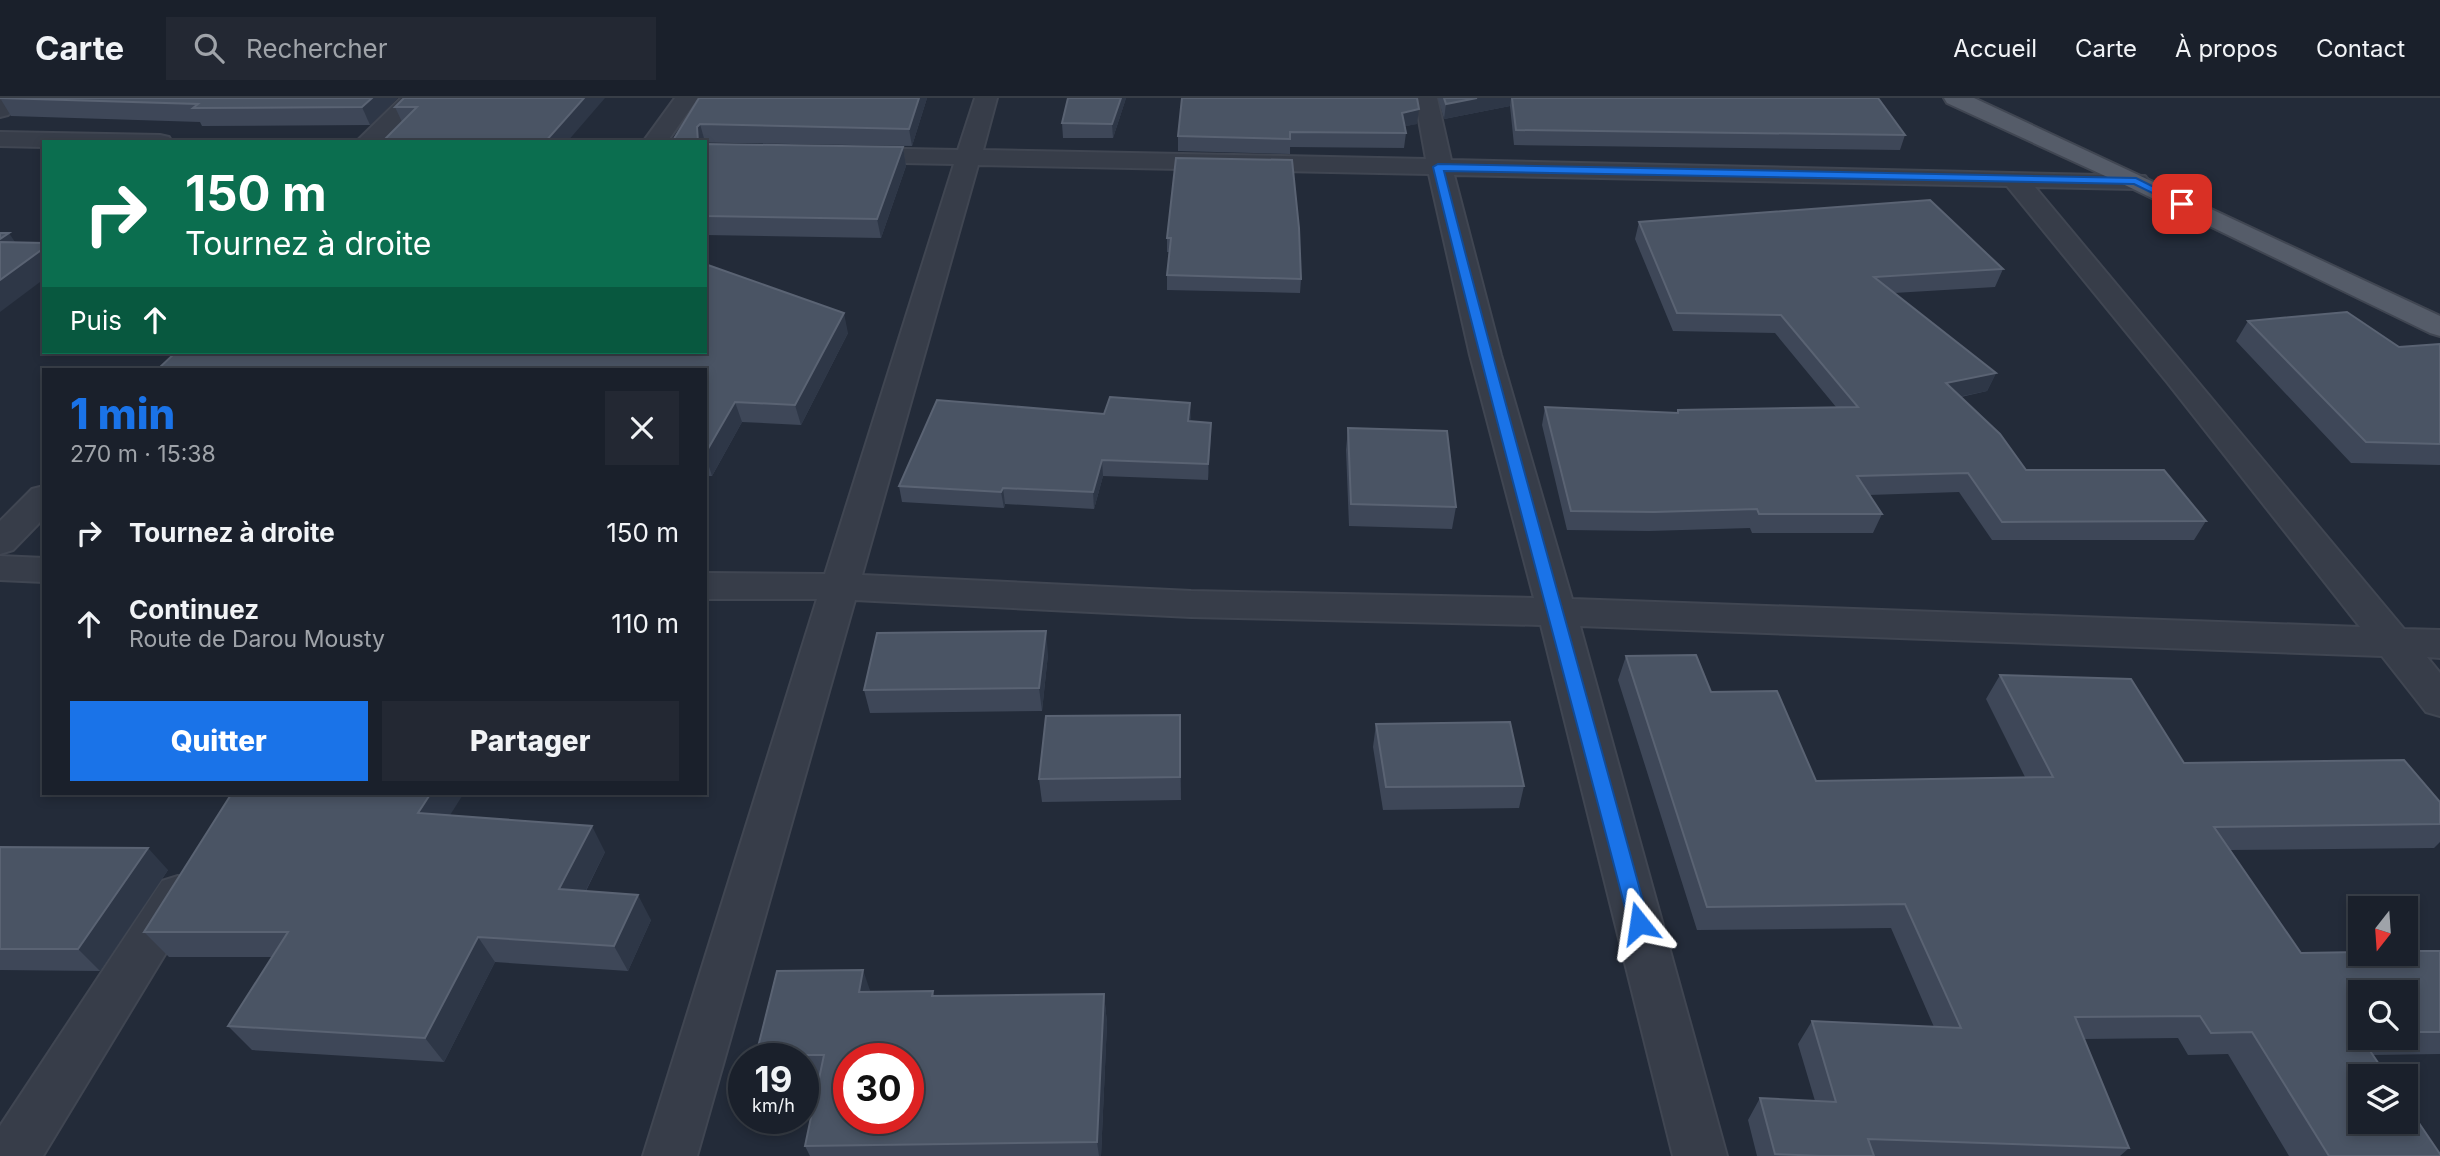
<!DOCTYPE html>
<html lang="fr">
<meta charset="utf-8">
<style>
body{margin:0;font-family:Inter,sans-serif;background:#232833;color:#f1f3f6;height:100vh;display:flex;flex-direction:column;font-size:26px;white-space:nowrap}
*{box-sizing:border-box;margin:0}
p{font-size:23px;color:#9fa3a9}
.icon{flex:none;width:38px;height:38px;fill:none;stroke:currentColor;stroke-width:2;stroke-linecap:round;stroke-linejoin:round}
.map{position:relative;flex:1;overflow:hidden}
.panel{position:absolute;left:42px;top:270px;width:665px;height:427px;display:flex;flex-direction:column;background:#1a202b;border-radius:0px;box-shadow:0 4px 10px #0003,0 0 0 2px #383e47}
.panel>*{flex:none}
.hud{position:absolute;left:42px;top:42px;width:665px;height:214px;border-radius:0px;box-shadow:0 4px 10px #0003,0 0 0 2px #383e47;background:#0b6e4f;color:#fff;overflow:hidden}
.needle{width:46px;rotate:197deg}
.buttons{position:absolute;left:2348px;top:798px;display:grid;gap:14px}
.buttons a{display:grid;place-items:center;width:70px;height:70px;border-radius:0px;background:#1a202b;box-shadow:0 4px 10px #0003,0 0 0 2px #383e47;font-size:35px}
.speed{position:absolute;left:728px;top:945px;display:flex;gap:14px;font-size:35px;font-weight:700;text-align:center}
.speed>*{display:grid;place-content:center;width:91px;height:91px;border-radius:50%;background:#1a202b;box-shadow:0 4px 10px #0003,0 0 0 2px #383e47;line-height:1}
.speed small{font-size:18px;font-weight:400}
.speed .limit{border:10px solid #d22;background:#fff;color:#111}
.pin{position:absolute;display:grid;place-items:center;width:60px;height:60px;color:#fff;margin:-30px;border-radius:14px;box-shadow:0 4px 10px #0006}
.me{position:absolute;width:77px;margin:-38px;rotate:345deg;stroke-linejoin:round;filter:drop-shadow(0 0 5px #0008)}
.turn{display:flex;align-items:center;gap:24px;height:147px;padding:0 28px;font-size:32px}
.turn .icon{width:91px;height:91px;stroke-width:2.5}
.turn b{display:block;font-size:49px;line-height:60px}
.then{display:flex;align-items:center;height:66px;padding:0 28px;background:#0003;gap:14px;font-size:26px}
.round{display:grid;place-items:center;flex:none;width:74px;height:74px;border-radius:0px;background:#232833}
.headline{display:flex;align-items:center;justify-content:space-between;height:119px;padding:0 28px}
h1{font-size:42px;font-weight:800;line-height:52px;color:#1a73e8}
.primary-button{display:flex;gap:14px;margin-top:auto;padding:14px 28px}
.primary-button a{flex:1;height:80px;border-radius:0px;background:#1a73e8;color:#fff;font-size:28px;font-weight:800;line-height:80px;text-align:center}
.primary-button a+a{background:#232833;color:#f1f3f6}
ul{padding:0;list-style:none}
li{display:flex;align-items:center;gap:21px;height:91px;padding:0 28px}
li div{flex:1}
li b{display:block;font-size:26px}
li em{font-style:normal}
header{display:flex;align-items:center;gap:42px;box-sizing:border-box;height:98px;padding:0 35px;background:#1a202b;border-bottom:2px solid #383e47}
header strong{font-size:33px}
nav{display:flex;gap:38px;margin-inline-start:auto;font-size:24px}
.search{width:490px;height:63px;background:#232833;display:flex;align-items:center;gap:18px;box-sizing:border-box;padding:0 24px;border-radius:0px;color:#9fa3a9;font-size:26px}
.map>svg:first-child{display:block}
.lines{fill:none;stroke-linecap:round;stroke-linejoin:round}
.minor-casing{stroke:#404652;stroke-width:4}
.primary-casing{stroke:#404652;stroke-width:4}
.minor{fill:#373d49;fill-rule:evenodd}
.primary{fill:#555c69;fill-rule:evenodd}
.wall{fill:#3e4758;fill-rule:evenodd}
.shaded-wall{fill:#2e3747}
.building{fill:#4a5464;stroke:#5a6373;stroke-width:2;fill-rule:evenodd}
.route{fill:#1a73e8;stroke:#114b97;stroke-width:2}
</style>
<header>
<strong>Carte</strong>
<div class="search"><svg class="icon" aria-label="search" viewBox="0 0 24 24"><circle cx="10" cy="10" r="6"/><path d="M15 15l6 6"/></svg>Rechercher</div>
<nav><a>Accueil</a><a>Carte</a><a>À propos</a><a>Contact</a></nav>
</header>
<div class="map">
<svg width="2440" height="1058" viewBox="0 0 2440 1058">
<rect width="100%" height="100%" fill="#232b39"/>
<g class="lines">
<defs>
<g id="minor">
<path d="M 3,0 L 29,0 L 8,17 L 0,19 L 0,2 Z"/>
<path d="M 401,0 L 425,0 L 382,44 L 356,44 Z"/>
<path d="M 675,0 L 698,0 L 667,44 L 643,44 Z"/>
<path d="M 975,0 L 997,0 L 983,52 L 1426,61 L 1415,0 L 1437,0 L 1451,62 L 2145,78 L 2149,83 L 2145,88 L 2136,91 L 2035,89 L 2404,531 L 2440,532 L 2440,560 L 2427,559 L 2440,575 L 2440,618 L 2426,614 L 2382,558 L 1580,528 L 1727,1058 L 1673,1058 L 1541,527 L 1191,519 L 855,502 L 697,1058 L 643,1058 L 817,501 L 705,501 L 705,475 L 825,476 L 954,66 L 853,64 L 844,62 L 841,57 L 844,52 L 853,50 L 958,52 ZM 978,67 L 1429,76 L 1470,257 L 1534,500 L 1191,493 L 862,477 ZM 1454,77 L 2007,88 L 2167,284 L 2360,529 L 1572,501 L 1501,257 Z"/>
<path d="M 0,34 L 160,37 L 169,39 L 172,44 L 44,44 L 44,49 L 0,48 Z"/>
<path d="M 44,388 L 44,420 L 13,452 L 0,456 L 0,423 L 32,391 Z"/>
<path d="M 0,458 L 44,460 L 44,484 L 0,482 Z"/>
<path d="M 178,778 L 194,783 L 201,797 L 43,1058 L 0,1058 L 0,1028 L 162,783 Z"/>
</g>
<path id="primary" d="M 1944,0 L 1974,0 L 2440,218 L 2440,238 L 2430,235 L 2127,88 L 1947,5 Z"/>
</defs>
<use href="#minor" class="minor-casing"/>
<use href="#primary" class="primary-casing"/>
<use href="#minor" class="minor"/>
<use href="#primary" class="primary"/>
</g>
<g class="wall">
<path d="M 0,0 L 397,0 L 370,27 L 202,28 L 200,24 L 11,18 Z"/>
<path d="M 605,0 L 402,24 L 395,9 Z"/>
<path d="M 699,0 L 927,0 L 912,48 L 672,44 Z"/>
<path d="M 1126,0 L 1113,40 L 1063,40 L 1062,25 Z"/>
<path d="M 1438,0 L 1878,0 L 1905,37 L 1900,52 L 1514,47 L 1510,8 L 1444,21 Z"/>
<path d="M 1417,26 L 1405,28 L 1406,35 L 1404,50 L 1290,49 L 1290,56 L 1178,53 L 1178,38 Z"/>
<path d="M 705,46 L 903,49 L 906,68 L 881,140 L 705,137 Z"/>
<path d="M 1176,60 L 1301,181 L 1300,195 L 1167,192 L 1167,177 L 1169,154 L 1167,154 L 1167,140 Z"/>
<path d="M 1639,124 L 2003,171 L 1995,189 L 1894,195 L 1996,275 L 1987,293 L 1961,299 L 2026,372 L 2206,423 L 2194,442 L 1992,442 L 1959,394 L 1869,397 L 1882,416 L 1873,435 L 1752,435 L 1750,430 L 1649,433 L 1567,432 L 1542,327 L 1545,309 L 1677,315 L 1678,312 L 1836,309 L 1775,235 L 1673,233 L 1635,141 Z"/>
<path d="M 2248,223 L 2399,249 L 2440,246 L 2440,367 L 2351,365 L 2236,243 Z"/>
<path d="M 848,235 L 801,327 L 742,324 L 712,378 L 705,378 L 705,254 Z"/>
<path d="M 1190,305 L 1190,323 L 1211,325 L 1208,382 L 1103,378 L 1094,411 L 1005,406 L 1004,410 L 902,404 L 899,388 Z"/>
<path d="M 1348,330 L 1456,409 L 1452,431 L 1349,428 L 1346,352 Z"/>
<path d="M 1048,556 L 1042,613 L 870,615 L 864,592 Z"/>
<path d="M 1626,558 L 1711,594 L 1816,683 L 2025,679 L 1986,601 L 2000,577 L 2184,665 L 2440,704 L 2440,744 L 2434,750 L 2230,752 L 2301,855 L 2440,853 L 2440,956 L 2372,957 L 2440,1058 L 2289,1058 L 2228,956 L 2188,957 L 2178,940 L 2084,941 L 2129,1050 L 2120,1058 L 1757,1058 L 1748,1022 L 1760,1000 L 1815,1003 L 1798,946 L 1812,923 L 1934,929 L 1891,830 L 1697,832 L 1618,582 ZM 2361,894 L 2406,894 L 2406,940 L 2361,940 Z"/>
<path d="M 1180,617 L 1181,702 L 1042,704 L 1039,681 Z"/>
<path d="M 1376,626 L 1524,688 L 1519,710 L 1383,712 L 1373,649 Z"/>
<path d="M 449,718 L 605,754 L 586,793 L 651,822 L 628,873 L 495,864 L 444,964 L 252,952 L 228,928 L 272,859 L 169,859 L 144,834 Z"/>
<path d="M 0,749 L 168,772 L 100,873 L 0,872 Z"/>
<path d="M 933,893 L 934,898 L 1104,896 L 1107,925 L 1101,1058 L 810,1058 L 805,1048 L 818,985 L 803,985 L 803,961 L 758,961 L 756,957 L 870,894 Z"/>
</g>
<g class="shaded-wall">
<path d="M 372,0 L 397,0 L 370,27 L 362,9 Z"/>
<path d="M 584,0 L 605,0 L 567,44 L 545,44 Z"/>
<path d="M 919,0 L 927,0 L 912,48 L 909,31 Z"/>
<path d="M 1121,0 L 1126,0 L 1113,40 L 1112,26 Z"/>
<path d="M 1477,0 L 1511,0 L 1510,8 L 1444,21 L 1446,6 Z"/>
<path d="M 1419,11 L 1417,26 L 1401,29 L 1402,15 Z"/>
<path d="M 700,26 L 705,44 L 698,44 L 697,29 Z"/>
<path d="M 903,49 L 906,68 L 881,140 L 877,121 Z"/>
<path d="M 9,135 L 23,156 L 0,149 L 0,141 Z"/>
<path d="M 44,150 L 44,181 L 0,214 L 0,182 Z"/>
<path d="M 844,215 L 848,235 L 801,327 L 795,307 Z"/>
<path d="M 1996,275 L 1987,293 L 1938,303 L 1946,285 Z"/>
<path d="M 735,304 L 742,324 L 712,378 L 705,356 Z"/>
<path d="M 1190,305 L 1191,320 L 1188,339 L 1188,323 Z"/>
<path d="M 1211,325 L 1211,341 L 1208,382 L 1208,366 Z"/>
<path d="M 1102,362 L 1103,378 L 1094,411 L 1093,394 Z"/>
<path d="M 1003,390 L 1005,406 L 1004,410 L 1001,394 Z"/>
<path d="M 1046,533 L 1048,556 L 1042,613 L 1039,590 Z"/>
<path d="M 431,695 L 464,695 L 435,741 L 418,715 Z"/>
<path d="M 592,728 L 605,754 L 574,816 L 559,791 Z"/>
<path d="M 148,750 L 168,772 L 100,873 L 78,851 Z"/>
<path d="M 638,797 L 651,822 L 628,873 L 614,848 Z"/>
<path d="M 478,839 L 495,864 L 444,964 L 425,940 Z"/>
<path d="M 863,872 L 873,901 L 859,894 Z"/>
<path d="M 1104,896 L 1107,925 L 1101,1058 L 1099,1058 L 1097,1044 Z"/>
</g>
<g class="building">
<path d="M 0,0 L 372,0 L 362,9 L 193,10 L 198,6 Z"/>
<path d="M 404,0 L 584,0 L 545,44 L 382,44 L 417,9 L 395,9 Z"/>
<path d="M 699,0 L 919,0 L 909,31 L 700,26 L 697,29 L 698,44 L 672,44 Z"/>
<path d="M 1068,0 L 1121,0 L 1112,26 L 1062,25 Z"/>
<path d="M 1182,0 L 1417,0 L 1419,11 L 1402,15 L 1406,35 L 1290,34 L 1290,41 L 1178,38 Z"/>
<path d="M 1444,0 L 1477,0 L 1446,6 Z"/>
<path d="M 1512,0 L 1878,0 L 1905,37 L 1516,32 Z"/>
<path d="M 705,46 L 903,49 L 877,121 L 705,118 Z"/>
<path d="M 1176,60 L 1292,62 L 1299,130 L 1301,181 L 1167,177 L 1171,140 L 1167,140 Z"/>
<path d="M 1930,102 L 2003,171 L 1874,179 L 1996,275 L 1946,285 L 2000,336 L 2026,372 L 2164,372 L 2206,423 L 2002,424 L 1968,375 L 1857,378 L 1882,416 L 1759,416 L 1757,411 L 1654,414 L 1571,413 L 1545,309 L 1678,315 L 1678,312 L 1858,309 L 1781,217 L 1677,215 L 1639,124 Z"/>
<path d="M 0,135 L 9,135 L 0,141 Z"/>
<path d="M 0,144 L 44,145 L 44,150 L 0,182 Z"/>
<path d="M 705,166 L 844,215 L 795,307 L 735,304 L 705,356 L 705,271 L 158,271 L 176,254 L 705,254 Z"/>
<path d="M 2347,214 L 2399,249 L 2440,246 L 2440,346 L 2366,344 L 2248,223 Z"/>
<path d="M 1110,299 L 1190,305 L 1188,323 L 1211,325 L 1208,366 L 1102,362 L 1093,394 L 1003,390 L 1001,394 L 899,388 L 937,302 L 1104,316 Z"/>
<path d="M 1348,330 L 1447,333 L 1456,409 L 1351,406 Z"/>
<path d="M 1046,533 L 1039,590 L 864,592 L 877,535 Z"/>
<path d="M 1696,557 L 1711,594 L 1777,593 L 1816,683 L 2053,679 L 2000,577 L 2131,581 L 2184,665 L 2404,662 L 2440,704 L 2440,726 L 2214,729 L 2301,855 L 2361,854 L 2361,856 L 2406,856 L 2406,853 L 2440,853 L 2440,934 L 2406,934 L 2406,894 L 2361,894 L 2361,935 L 2358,935 L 2387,978 L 2361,978 L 2361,1024 L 2406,1024 L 2406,1006 L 2440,1056 L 2440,1058 L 2329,1058 L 2252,934 L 2211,935 L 2200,918 L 2075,919 L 2129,1050 L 1868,1041 L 1874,1058 L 1821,1058 L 1775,1056 L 1760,1000 L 1836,1004 L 1812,923 L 1961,930 L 1905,806 L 1707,809 L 1626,558 Z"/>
<path d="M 1180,617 L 1180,679 L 1039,681 L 1046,618 Z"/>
<path d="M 1510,624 L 1524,688 L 1386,689 L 1376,626 Z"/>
<path d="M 232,695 L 431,695 L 418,715 L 592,728 L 559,791 L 638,797 L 614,848 L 478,839 L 425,940 L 228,928 L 288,834 L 144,834 Z"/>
<path d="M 0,749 L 148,750 L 78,851 L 0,851 Z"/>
<path d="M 863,872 L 859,894 L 933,893 L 932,898 L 1104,896 L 1097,1044 L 805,1048 L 824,957 L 756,957 L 777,873 ZM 849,961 L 908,961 L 908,1020 L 849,1020 Z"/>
</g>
<path class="route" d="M 1438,66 L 2136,80 L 2188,106 L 2179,108 L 2134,86 L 1444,73 C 1508,324 1581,574 1649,825 L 1646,831 L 1639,833 L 1632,831 L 1629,825 C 1564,573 1494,322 1433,69 Z"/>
</svg>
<div class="buttons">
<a><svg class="needle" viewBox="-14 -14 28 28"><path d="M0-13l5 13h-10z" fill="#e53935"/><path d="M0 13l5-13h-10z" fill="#9fa3a9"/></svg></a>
<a><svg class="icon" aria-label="search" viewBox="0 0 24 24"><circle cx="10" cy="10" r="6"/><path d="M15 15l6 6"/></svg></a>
<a><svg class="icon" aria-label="layers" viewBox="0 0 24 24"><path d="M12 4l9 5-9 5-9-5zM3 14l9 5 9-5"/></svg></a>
</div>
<div class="speed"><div>19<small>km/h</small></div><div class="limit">30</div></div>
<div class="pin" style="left:2182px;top:106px;background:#d93025"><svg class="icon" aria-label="arrive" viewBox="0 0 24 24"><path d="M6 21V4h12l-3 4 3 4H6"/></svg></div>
<svg class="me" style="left:1639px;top:825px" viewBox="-20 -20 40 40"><path d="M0-17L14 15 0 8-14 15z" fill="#1a73e8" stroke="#fff" stroke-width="4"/></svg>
<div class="hud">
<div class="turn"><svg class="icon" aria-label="right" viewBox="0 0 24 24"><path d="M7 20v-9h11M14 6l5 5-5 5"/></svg><div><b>150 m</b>Tournez à droite</div></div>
<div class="then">Puis<svg class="icon" aria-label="ahead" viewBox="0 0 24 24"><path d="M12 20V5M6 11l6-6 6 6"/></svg></div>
</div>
<section class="panel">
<div class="headline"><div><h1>1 min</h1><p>270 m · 15:38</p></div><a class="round"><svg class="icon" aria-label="close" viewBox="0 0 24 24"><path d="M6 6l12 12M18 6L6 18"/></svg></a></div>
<ul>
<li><svg class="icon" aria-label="right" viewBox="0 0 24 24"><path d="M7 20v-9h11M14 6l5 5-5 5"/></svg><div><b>Tournez à droite</b></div><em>150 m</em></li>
<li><svg class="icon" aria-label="ahead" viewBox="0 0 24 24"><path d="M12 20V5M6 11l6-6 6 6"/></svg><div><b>Continuez</b><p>Route de Darou Mousty</p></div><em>110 m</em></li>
</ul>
<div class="primary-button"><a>Quitter</a><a>Partager</a></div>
</section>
</div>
